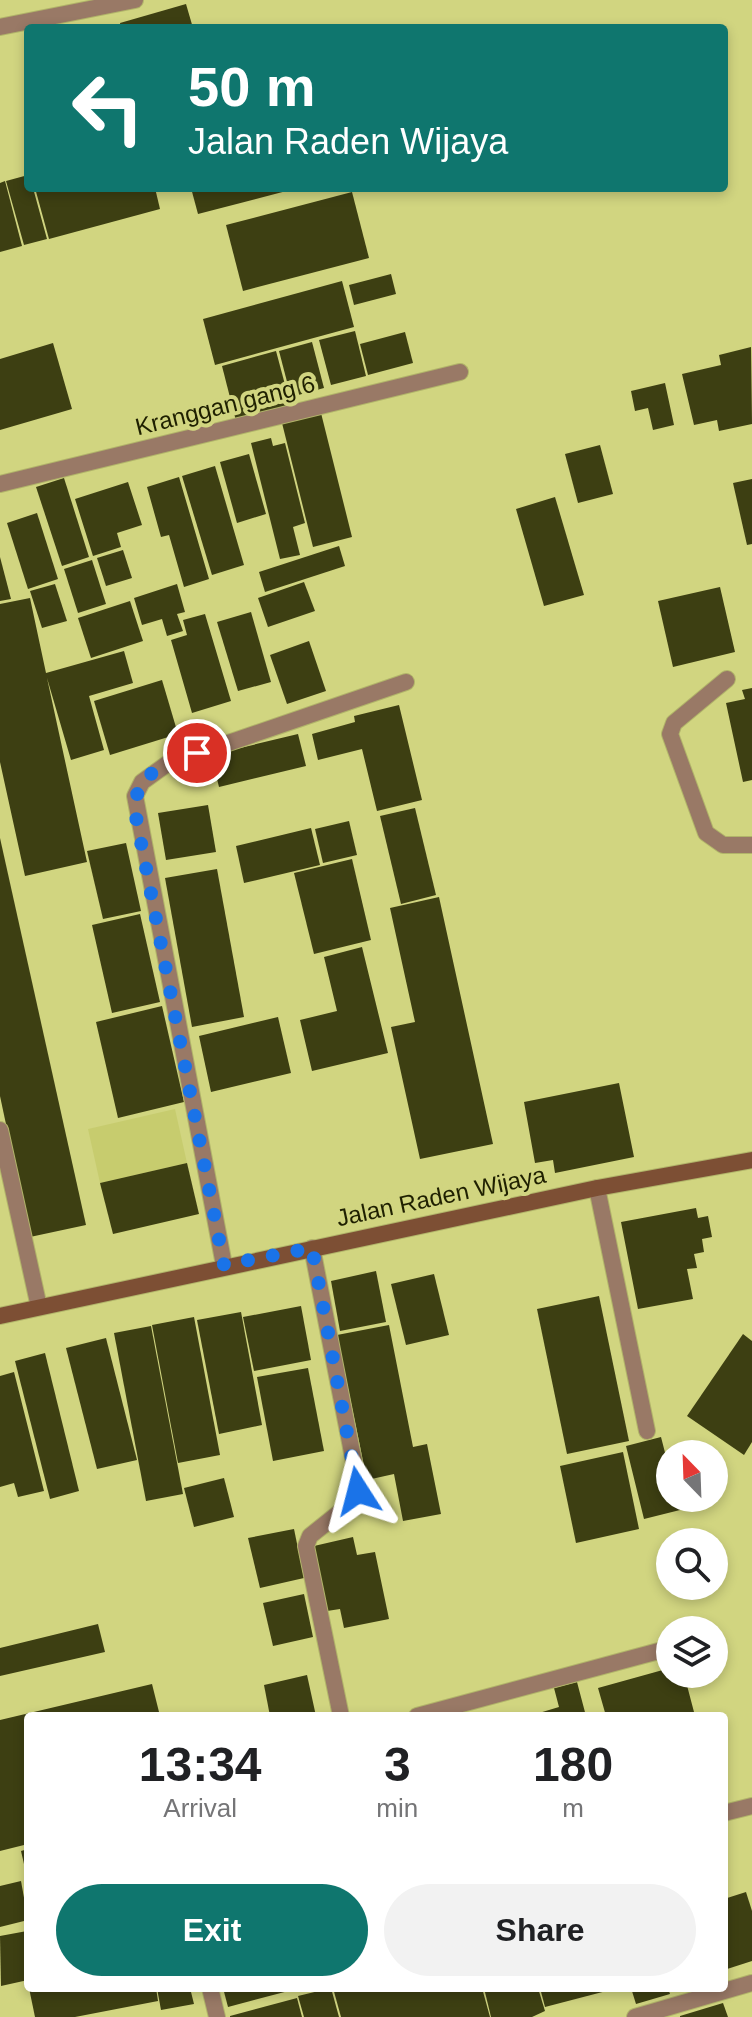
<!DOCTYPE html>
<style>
body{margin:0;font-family:Helvetica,sans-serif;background:#f2f2f2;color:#202124;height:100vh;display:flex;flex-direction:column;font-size:30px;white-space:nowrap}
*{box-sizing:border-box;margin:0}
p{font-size:26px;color:#757577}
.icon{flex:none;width:44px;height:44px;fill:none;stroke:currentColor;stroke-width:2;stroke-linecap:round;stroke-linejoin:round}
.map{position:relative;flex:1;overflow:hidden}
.details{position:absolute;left:24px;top:1712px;width:704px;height:280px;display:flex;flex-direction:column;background:#fff;border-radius:8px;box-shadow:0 4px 12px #0003}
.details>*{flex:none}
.guide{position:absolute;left:24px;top:24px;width:704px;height:168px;border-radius:8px;box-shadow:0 4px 12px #0003;background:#0f766e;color:#fff;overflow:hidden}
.needle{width:52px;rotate:337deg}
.controls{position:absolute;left:656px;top:1440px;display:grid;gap:16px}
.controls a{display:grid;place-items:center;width:72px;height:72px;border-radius:50%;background:#fff;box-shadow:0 4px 12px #0003;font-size:40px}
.pin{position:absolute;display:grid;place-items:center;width:68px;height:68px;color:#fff;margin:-34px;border:4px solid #fff;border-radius:50%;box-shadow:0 2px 8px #0007}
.me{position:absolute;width:88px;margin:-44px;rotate:351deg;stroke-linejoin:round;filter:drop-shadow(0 0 6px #0008)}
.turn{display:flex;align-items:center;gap:28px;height:168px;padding:0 32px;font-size:36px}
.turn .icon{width:104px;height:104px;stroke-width:2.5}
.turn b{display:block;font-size:56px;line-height:68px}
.eta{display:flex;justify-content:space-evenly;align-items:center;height:136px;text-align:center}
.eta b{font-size:48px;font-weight:700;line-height:56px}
.primary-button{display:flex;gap:16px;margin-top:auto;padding:16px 32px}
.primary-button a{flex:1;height:92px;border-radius:48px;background:#0f766e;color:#fff;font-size:32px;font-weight:700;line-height:92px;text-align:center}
.primary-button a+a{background:#f2f2f2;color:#202124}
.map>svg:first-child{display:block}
.built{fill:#c7cc6e}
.building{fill:#3d3f12}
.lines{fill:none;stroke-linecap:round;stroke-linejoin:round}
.service-casing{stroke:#b1b469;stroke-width:18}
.minor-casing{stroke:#b1b469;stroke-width:18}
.secondary-casing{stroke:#b1b469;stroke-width:18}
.service{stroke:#997966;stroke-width:16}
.minor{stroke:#997966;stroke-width:16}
.secondary{stroke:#7d4f34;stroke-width:16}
.route{stroke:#1a73e8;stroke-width:14;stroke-dasharray:0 25.2}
.labels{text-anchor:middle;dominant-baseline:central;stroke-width:8;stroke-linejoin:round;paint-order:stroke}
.street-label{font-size:24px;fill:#1f2000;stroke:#d1d580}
</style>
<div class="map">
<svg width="752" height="2017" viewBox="0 0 752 2017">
<rect width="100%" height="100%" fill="#d1d580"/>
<path class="built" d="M 175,1109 L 187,1163 L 100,1183 L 88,1129 Z"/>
<g class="building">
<path d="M 186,4 L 193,28 L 121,28 L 120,23 Z"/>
<path d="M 28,175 L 28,188 L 33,188 L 47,239 L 24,245 L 6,181 Z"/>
<path d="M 5,181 L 22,246 L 0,252 L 0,183 Z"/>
<path d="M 35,188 L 155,188 L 160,209 L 49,239 Z"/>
<path d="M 191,188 L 294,188 L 294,189 L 198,214 Z"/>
<path d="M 352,192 L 369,258 L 243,291 L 226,225 Z"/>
<path d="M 391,274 L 396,294 L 354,305 L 349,285 Z"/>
<path d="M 342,281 L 354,327 L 215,365 L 203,319 Z"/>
<path d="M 355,331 L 366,376 L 331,385 L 319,340 Z"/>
<path d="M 405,332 L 413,363 L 368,375 L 360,344 Z"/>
<path d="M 312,342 L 324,388 L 291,397 L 279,351 Z"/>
<path d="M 53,343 L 72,409 L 0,430 L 0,359 Z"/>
<path d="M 751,347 L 752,424 L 719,431 L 717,420 L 694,425 L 682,374 L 721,365 L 719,355 Z"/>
<path d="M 276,351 L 291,407 L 236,421 L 222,366 Z"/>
<path d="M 665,383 L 674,425 L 653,430 L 648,408 L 635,411 L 631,391 Z"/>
<path d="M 321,413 L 352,537 L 313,547 L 282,423 Z"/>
<path d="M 271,438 L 273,446 L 285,443 L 305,523 L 293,527 L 300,555 L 280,559 L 251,443 Z"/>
<path d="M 600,445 L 613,494 L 578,503 L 565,454 Z"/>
<path d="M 249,454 L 266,514 L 237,523 L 220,462 Z"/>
<path d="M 215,466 L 244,565 L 212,575 L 182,476 Z"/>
<path d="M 179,477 L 209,579 L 184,587 L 169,535 L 161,537 L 147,487 Z"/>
<path d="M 64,478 L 89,557 L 62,566 L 36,487 Z"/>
<path d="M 752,479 L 752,544 L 747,545 L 733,483 Z"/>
<path d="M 128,482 L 142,525 L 117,533 L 121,547 L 93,556 L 75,499 Z"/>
<path d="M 555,497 L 584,595 L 544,606 L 516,509 Z"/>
<path d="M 37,513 L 58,579 L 28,589 L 7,523 Z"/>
<path d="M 339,546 L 345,566 L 265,592 L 259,572 Z"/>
<path d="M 123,550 L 132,578 L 106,586 L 97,558 Z"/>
<path d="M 0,557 L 11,599 L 0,601 Z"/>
<path d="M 92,560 L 106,604 L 78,613 L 64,569 Z"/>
<path d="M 304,582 L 315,611 L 268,627 L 258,598 Z"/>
<path d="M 55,584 L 67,621 L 42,628 L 30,591 Z"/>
<path d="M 177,584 L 185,612 L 177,614 L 183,631 L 167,636 L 162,619 L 142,625 L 134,598 Z"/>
<path d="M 720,587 L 735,652 L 673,667 L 658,601 Z"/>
<path d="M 30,598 L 46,673 L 124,651 L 133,683 L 89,696 L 104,750 L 71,760 L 47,678 L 87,862 L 25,876 L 0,762 L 0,604 Z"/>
<path d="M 130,601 L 143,641 L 91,658 L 78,618 Z"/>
<path d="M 251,612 L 271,682 L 238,691 L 217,622 Z"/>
<path d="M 205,614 L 231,701 L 192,713 L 171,640 L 187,635 L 183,620 Z"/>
<path d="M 309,641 L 326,691 L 287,704 L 270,655 Z"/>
<path d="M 162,680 L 178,734 L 110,755 L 94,701 Z"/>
<path d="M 752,688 L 752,780 L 743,782 L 726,703 L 745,699 L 742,690 Z"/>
<path d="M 399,705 L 422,800 L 377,811 L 362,749 L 318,760 L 312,734 L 355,722 L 354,716 Z"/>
<path d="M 298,734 L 306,766 L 219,787 L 211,755 Z"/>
<path d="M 208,805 L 216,852 L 166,860 L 158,813 Z"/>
<path d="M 415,808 L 436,895 L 401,904 L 380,816 Z"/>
<path d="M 349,821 L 357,855 L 323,863 L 315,829 Z"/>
<path d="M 311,828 L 320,865 L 244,883 L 236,846 Z"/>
<path d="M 0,838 L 86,1225 L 30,1237 L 0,1096 Z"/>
<path d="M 126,843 L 141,911 L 103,919 L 87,851 Z"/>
<path d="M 352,859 L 371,940 L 314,954 L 294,873 Z"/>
<path d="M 217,869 L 244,1017 L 192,1027 L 165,878 Z"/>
<path d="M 439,897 L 493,1144 L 420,1159 L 391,1027 L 415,1022 L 390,908 Z"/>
<path d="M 140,914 L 160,1002 L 112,1013 L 92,925 Z"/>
<path d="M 362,947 L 388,1053 L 312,1071 L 300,1020 L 337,1011 L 324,957 Z"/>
<path d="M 162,1006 L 184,1102 L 118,1118 L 96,1022 Z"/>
<path d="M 278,1017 L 291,1073 L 211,1092 L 199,1036 Z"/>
<path d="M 619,1083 L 634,1157 L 555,1173 L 553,1160 L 535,1163 L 524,1102 Z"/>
<path d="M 187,1163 L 199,1214 L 113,1234 L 100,1183 Z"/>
<path d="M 696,1208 L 698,1218 L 708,1216 L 712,1237 L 702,1239 L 704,1252 L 694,1254 L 697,1268 L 687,1269 L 693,1299 L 638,1309 L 621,1222 Z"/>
<path d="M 376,1271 L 386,1322 L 340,1331 L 331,1281 Z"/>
<path d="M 434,1274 L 449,1335 L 406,1345 L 391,1284 Z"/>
<path d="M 599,1296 L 629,1441 L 567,1454 L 537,1309 Z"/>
<path d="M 301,1306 L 311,1360 L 254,1371 L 243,1317 Z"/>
<path d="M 241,1312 L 262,1425 L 219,1434 L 197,1320 Z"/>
<path d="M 194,1317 L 220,1455 L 178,1463 L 152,1325 Z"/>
<path d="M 389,1325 L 413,1447 L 427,1444 L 441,1514 L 403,1521 L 394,1474 L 367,1480 L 337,1335 Z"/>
<path d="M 151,1326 L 183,1494 L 146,1501 L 114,1333 Z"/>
<path d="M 743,1334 L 752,1341 L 752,1442 L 744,1455 L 687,1416 Z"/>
<path d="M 106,1338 L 137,1460 L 97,1469 L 66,1348 Z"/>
<path d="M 45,1353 L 79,1491 L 50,1499 L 15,1361 Z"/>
<path d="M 308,1368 L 324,1451 L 273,1461 L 257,1377 Z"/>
<path d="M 14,1372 L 44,1491 L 18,1497 L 14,1483 L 0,1487 L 0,1376 Z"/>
<path d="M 661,1437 L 670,1472 L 670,1498 L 677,1498 L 680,1510 L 644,1519 L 626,1446 Z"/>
<path d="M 623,1452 L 639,1529 L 576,1543 L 560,1466 Z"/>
<path d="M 224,1478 L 234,1517 L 194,1527 L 184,1488 Z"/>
<path d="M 294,1529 L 304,1578 L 260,1588 L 248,1538 Z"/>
<path d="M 353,1537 L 357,1555 L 375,1552 L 389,1619 L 344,1628 L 340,1609 L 327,1611 L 314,1546 Z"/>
<path d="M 304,1594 L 313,1637 L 273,1646 L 263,1603 Z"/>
<path d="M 98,1624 L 105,1652 L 0,1676 L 0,1648 Z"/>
<path d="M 670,1668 L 670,1674 L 684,1674 L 694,1712 L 679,1716 L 606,1716 L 598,1688 Z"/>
<path d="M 307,1675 L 316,1716 L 270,1716 L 264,1685 Z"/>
<path d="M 577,1682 L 586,1716 L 529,1716 L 559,1707 L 554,1688 Z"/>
<path d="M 152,1684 L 160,1716 L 28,1716 L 28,1844 L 0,1851 L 0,1720 Z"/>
<path d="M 28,1849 L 28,1876 L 27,1877 L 21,1851 Z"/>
<path d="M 21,1881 L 28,1920 L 0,1927 L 0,1886 Z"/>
<path d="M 746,1892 L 752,1911 L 752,1961 L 724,1970 L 724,1899 Z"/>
<path d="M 27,1931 L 28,1980 L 1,1986 L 0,1936 Z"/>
<path d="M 29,1988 L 156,1988 L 158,2001 L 75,2017 L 35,2017 Z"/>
<path d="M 157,1988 L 190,1988 L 194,2004 L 161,2010 Z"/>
<path d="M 223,1988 L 296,1988 L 296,1989 L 228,2007 Z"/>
<path d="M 331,1988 L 339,2017 L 304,2017 L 298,1996 Z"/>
<path d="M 333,1988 L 482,1988 L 490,2017 L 341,2017 Z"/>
<path d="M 484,1988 L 538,1988 L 545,2011 L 532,2017 L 491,2017 Z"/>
<path d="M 540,1988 L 614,1988 L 614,1989 L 545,2007 Z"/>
<path d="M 631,1988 L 668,1988 L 670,1994 L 636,2004 Z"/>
<path d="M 297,1998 L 302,2017 L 230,2017 L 230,2016 Z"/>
<path d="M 723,2003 L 728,2017 L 680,2017 L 680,2016 Z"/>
</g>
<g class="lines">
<defs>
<g id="service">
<path d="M 727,679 L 674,723 L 670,734 L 706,833 L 723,845 L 752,845"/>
<path d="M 597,1188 L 647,1431"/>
</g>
<g id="minor">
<path d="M 0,27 L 135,0"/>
<path d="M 0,484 L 460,372"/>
<path d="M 0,1130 L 39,1307"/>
<path d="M 312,1248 L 358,1483 L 355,1500 L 310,1536 L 306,1546 L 341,1716"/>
<path d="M 224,1265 L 135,796 L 142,782 L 167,764 L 406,682"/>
<path d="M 417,1716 L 670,1648"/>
<path d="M 724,1813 L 752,1806"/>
<path d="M 210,1988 L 217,2017"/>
<path d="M 635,2017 L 752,1983"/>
</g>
<path id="secondary" d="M 0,1316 L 597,1188 L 752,1160"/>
</defs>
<use href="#service" class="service-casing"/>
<use href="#minor" class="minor-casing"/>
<use href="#secondary" class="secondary-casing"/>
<use href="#service" class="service"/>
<use href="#minor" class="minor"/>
<use href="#secondary" class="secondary"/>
</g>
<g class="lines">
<path class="route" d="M 197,753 C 165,764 134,773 135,812 L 224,1265 L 312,1248 L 358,1491"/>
</g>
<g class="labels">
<g class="street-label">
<text transform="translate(225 405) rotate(-14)">Kranggan gang 6</text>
<text transform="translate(441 1196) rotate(-12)">Jalan Raden Wijaya</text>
</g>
</g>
</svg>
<div class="controls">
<a><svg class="needle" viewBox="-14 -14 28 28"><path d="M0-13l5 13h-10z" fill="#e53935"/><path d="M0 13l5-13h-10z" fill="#757577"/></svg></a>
<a><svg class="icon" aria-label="search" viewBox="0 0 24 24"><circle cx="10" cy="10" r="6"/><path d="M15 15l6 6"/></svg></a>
<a><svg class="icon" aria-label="layers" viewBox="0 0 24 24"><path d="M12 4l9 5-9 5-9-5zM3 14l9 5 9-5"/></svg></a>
</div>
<div class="pin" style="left:197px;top:753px;background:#d93025"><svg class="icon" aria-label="arrive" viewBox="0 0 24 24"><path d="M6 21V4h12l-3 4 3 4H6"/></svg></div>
<svg class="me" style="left:358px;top:1491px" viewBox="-20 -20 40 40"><path d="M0-17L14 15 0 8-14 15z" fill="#1a73e8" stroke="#fff" stroke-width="4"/></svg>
<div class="guide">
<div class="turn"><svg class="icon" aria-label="left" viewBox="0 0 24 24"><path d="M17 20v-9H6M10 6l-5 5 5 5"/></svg><div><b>50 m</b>Jalan Raden Wijaya</div></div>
</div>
<section class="details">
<div class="eta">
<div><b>13:34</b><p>Arrival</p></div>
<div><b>3</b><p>min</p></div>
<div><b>180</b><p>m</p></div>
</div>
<div class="primary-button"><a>Exit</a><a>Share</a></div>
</section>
</div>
